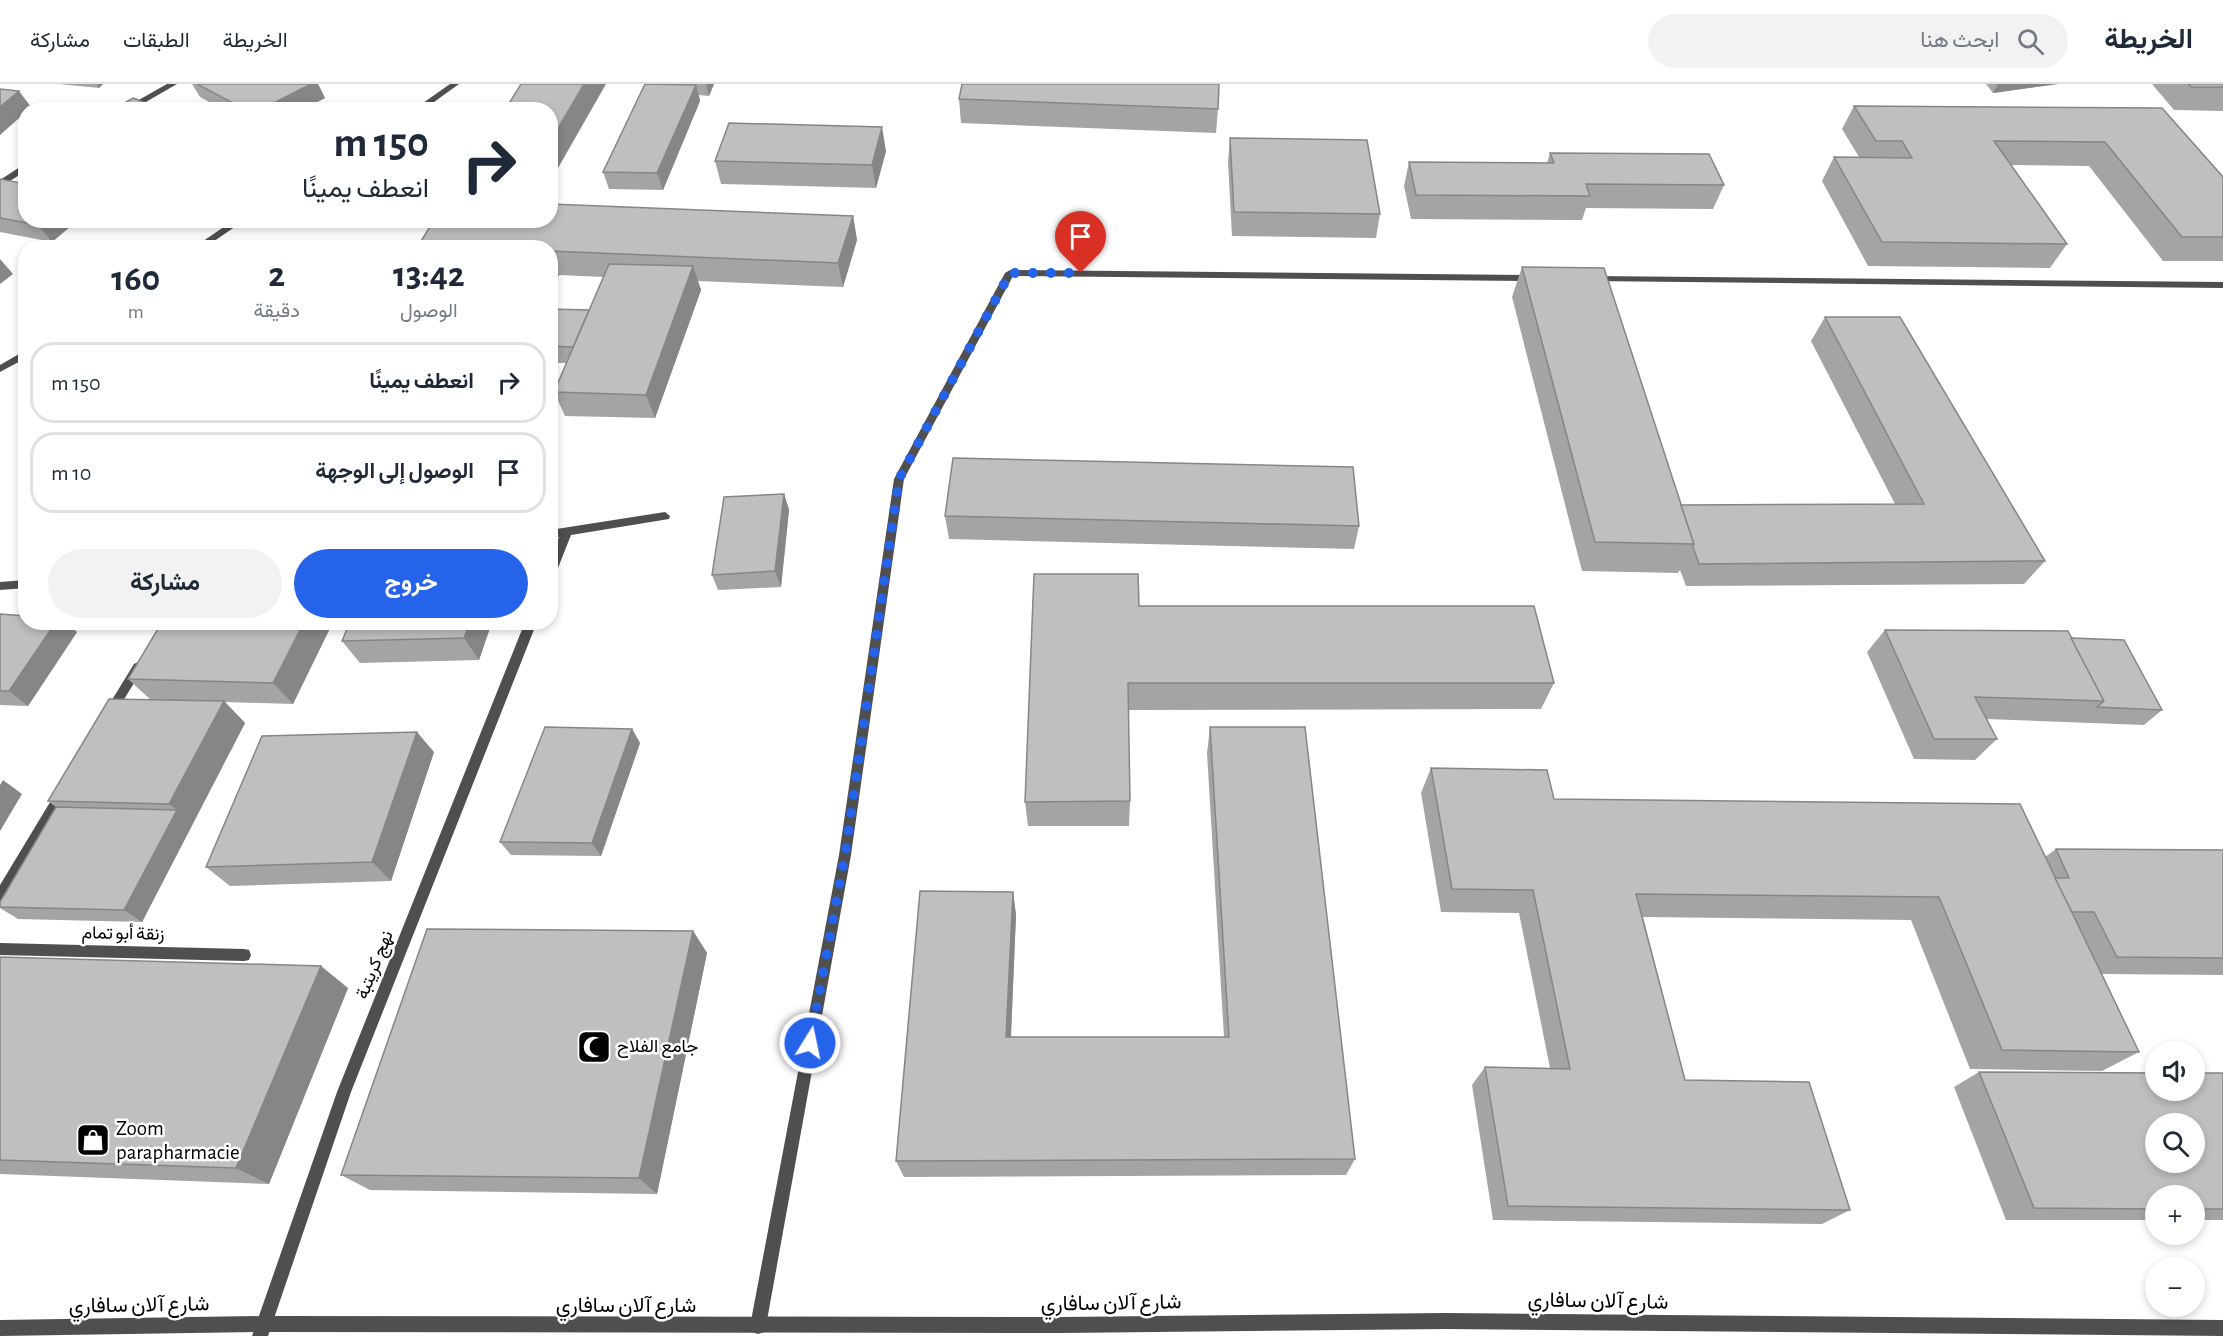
<!DOCTYPE html>
<html lang="ar">
<meta charset="utf-8">
<style>
body{margin:0;font-family:"Alegreya Sans",Vazirmatn,sans-serif;background:#f2f2f3;color:#1f2937;direction:rtl;height:100vh;display:flex;flex-direction:column;font-size:22px;white-space:nowrap}
*{box-sizing:border-box;margin:0}
p{font-size:20px;color:#747a83}
.icon{flex:none;width:33px;height:33px;fill:none;stroke:currentColor;stroke-width:2;stroke-linecap:round;stroke-linejoin:round}
.map{position:relative;flex:1;overflow:hidden;direction:ltr}
.panel{position:absolute;left:18px;top:156px;width:540px;height:390px;display:flex;flex-direction:column;background:#fff;border-radius:24px;box-shadow:0 3px 9px #0003;direction:rtl}
.panel>*{flex:none}
.top-card{position:absolute;left:18px;top:18px;width:540px;height:126px;border-radius:24px;box-shadow:0 3px 9px #0003;direction:rtl;background:#fff;color:#1f2937;overflow:hidden}
.controls{position:absolute;left:2145px;top:957px;display:grid;gap:12px}
.controls a{display:grid;place-items:center;width:60px;height:60px;border-radius:50%;background:#fff;box-shadow:0 3px 9px #0003;font-size:30px}
.pin{position:absolute;display:grid;place-items:center;width:51px;height:51px;color:#fff;margin:-62px -26px;border-radius:50% 50% 50% 0;rotate:-45deg;box-shadow:0 0 6px #0007}
.pin .icon{rotate:45deg}
.me{position:absolute;width:66px;margin:-33px;rotate:10deg;stroke-linejoin:round;filter:drop-shadow(0 0 4px #0008)}
.turn{display:flex;align-items:center;gap:21px;height:126px;padding:0 30px;font-size:27px}
.turn .icon{width:78px;height:78px;stroke-width:2.5}
.turn b{display:block;font-size:42px;line-height:51px}
.eta{display:flex;justify-content:space-evenly;align-items:center;height:102px;text-align:center}
.eta b{font-size:36px;font-weight:700;line-height:42px}
.action{display:flex;gap:12px;margin-top:auto;padding:12px 30px}
.action a{flex:1;height:69px;border-radius:36px;background:#2563eb;color:#fff;font-size:24px;font-weight:700;line-height:69px;text-align:center}
.action a+a{background:#f2f2f3;color:#1f2937}
ul{padding:0;list-style:none}
li{display:flex;align-items:center;gap:18px;height:81px;margin:0 12px 9px;padding:0 18px;border:3px solid #e0e1e3;border-radius:24px}
li div{flex:1}
li b{display:block;font-size:22px}
li em{font-style:normal}
header{display:flex;align-items:center;gap:36px;box-sizing:border-box;height:84px;padding:0 30px;background:#fff;border-bottom:2px solid #e0e1e3}
header strong{font-size:28px}
nav{display:flex;gap:33px;margin-inline-start:auto;font-size:21px}
.search{width:420px;height:54px;background:#f2f2f3;display:flex;align-items:center;gap:15px;box-sizing:border-box;padding:0 21px;border-radius:33px;color:#747a83;font-size:22px}
.map>svg:first-child{display:block}
.lines{fill:none;stroke-linecap:round;stroke-linejoin:round}
.service{fill:#4f4f4f;fill-rule:evenodd}
.minor{fill:#4f4f4f;fill-rule:evenodd}
.tertiary{fill:#4f4f4f;fill-rule:evenodd}
.wall{fill:#a4a4a4}
.shaded-wall{fill:#868686}
.building{fill:#bfbfbf;stroke:#868686;stroke-width:1.5;fill-rule:evenodd}
.route{stroke:#2563eb;stroke-width:10;stroke-dasharray:0 18}
.labels{text-anchor:middle;dominant-baseline:central;stroke-width:5;stroke-linejoin:round;paint-order:stroke}
.street-label{font-size:18px;fill:#000;stroke:#fff}
.poi-label{font-size:18px;fill:#000;stroke:#fff;text-anchor:start}
.near-poi-label{font-size:21px;fill:#000;stroke:#fff;text-anchor:start}
.near-street-label{font-size:21px;fill:#000;stroke:#fff}
</style>
<header>
<strong>الخريطة</strong>
<div class="search"><svg class="icon" aria-label="search" viewBox="0 0 24 24"><circle cx="10" cy="10" r="6"/><path d="M15 15l6 6"/></svg>ابحث هنا</div>
<nav><a>الخريطة</a><a>الطبقات</a><a>مشاركة</a></nav>
</header>
<div class="map">
<svg width="2223" height="1252" viewBox="0 0 2223 1252">
<rect width="100%" height="100%" fill="#fff"/>
<g class="lines">
<g class="service">
<path d="M 1010,186 L 1532,191 L 1537,194 L 1532,197 L 1013,192 L 904,395 L 851,771 L 766,1242 L 764,1248 L 758,1250 L 752,1248 L 750,1242 L 839,771 L 894,395 L 1005,189 Z"/>
<path d="M 1592,192 L 2223,198 L 2223,204 L 1589,197 L 1587,195 Z"/>
</g>
<g class="minor">
<path d="M 167,0 L 177,0 L 132,26 L 121,26 Z"/>
<path d="M 450,0 L 459,0 L 423,26 L 413,26 Z"/>
<path d="M 23,81 L 26,81 L 26,87 L 0,103 L 0,96 Z"/>
<path d="M 234,136 L 245,136 L 204,164 L 193,164 Z"/>
<path d="M 26,266 L 26,274 L 0,288 L 0,281 Z"/>
<path d="M 665,428 L 670,432 L 669,435 L 571,451 L 556,489 L 550,493 L 550,474 L 559,453 L 550,454 L 550,446 Z"/>
<path d="M 26,496 L 26,504 L 0,506 L 0,498 Z"/>
<path d="M 525,538 L 537,538 L 351,1008 L 268,1252 L 252,1252 L 337,1008 Z"/>
<path d="M 138,578 L 142,580 L 144,583 L 142,586 L 115,630 L 107,630 L 105,627 L 107,624 L 134,580 Z"/>
<path d="M 62,704 L 66,705 L 68,709 L 66,713 L 5,817 L 0,819 L 0,801 L 58,705 Z"/>
<path d="M 0,859 L 244,865 L 249,866 L 251,871 L 249,876 L 244,877 L 0,871 Z"/>
</g>
<path class="tertiary" d="M 1446,1229 L 2223,1236 L 2223,1252 L 1446,1245 L 1062,1249 L 264,1248 L 0,1252 L 0,1236 L 264,1232 L 1062,1233 Z"/>
</g>
<g class="wall">
<path d="M 59,0 L 103,0 L 99,4 Z"/>
<path d="M 192,0 L 318,0 L 325,14 L 302,26 L 224,26 L 200,13 Z"/>
<path d="M 645,0 L 714,0 L 709,12 L 699,11 L 700,17 L 663,106 L 609,105 L 603,88 Z"/>
<path d="M 1986,0 L 2058,0 L 1993,9 Z"/>
<path d="M 2152,0 L 2223,0 L 2223,27 L 2174,26 Z"/>
<path d="M 959,15 L 1218,25 L 1216,49 L 961,39 Z"/>
<path d="M 1854,22 L 2162,24 L 2223,93 L 2223,177 L 2163,177 L 2089,82 L 2011,81 L 2067,160 L 2050,184 L 1868,182 L 1822,97 L 1834,73 L 1859,73 L 1842,45 Z"/>
<path d="M 1230,54 L 1380,130 L 1376,154 L 1232,152 L 1228,78 Z"/>
<path d="M 886,67 L 876,104 L 721,100 L 715,77 Z"/>
<path d="M 1550,69 L 1724,101 L 1713,125 L 1586,124 L 1582,136 L 1411,135 L 1404,102 L 1409,78 L 1547,79 Z"/>
<path d="M 0,95 L 26,136 L 78,136 L 52,158 L 0,148 Z"/>
<path d="M 853,132 L 857,156 L 843,203 L 698,197 L 701,206 L 655,334 L 565,332 L 554,308 L 566,279 L 550,279 L 550,225 L 589,226 L 604,193 L 559,191 L 550,207 L 550,164 L 419,164 L 418,162 Z"/>
<path d="M 1522,183 L 1681,421 L 1895,420 L 1811,257 L 1825,233 L 2045,477 L 2024,500 L 1686,502 L 1680,486 L 1678,489 L 1582,487 L 1512,213 Z"/>
<path d="M 784,410 L 789,426 L 781,503 L 718,506 L 712,491 Z"/>
<path d="M 945,432 L 1359,442 L 1354,465 L 949,455 Z"/>
<path d="M 1139,522 L 1554,599 L 1541,625 L 1128,626 L 1130,717 L 1129,742 L 1028,742 L 1025,718 Z"/>
<path d="M 0,530 L 77,548 L 28,622 L 0,621 Z"/>
<path d="M 162,538 L 333,538 L 293,620 L 225,618 L 245,639 L 142,838 L 18,835 L 0,824 L 0,818 L 56,723 L 48,717 L 151,616 L 128,595 Z"/>
<path d="M 492,538 L 479,576 L 360,579 L 342,557 Z"/>
<path d="M 1885,546 L 2071,554 L 2162,626 L 2144,641 L 1986,635 L 1997,655 L 1975,676 L 1914,675 L 1867,568 Z"/>
<path d="M 1210,643 L 1355,1075 L 1346,1091 L 904,1093 L 896,1077 L 1013,808 L 1016,831 L 1011,953 L 1224,953 L 1207,669 Z"/>
<path d="M 632,645 L 640,659 L 601,772 L 511,771 L 500,758 Z"/>
<path d="M 434,668 L 391,797 L 230,802 L 206,783 Z"/>
<path d="M 1431,684 L 1554,715 L 2045,773 L 2056,765 L 2223,766 L 2223,891 L 2101,890 L 2139,968 L 2102,987 L 1970,985 L 1911,836 L 1643,833 L 1685,996 L 1850,1126 L 1822,1140 L 1493,1136 L 1472,1001 L 1485,983 L 1550,984 L 1519,829 L 1441,828 L 1421,709 Z"/>
<path d="M 693,847 L 707,869 L 657,1110 L 370,1106 L 341,1091 Z"/>
<path d="M 0,873 L 348,904 L 269,1100 L 0,1090 Z"/>
<path d="M 1979,988 L 2223,989 L 2223,1136 L 2194,1136 L 2194,1112 L 2156,1112 L 2156,1136 L 2006,1136 L 1954,1003 Z"/>
</g>
<g class="shaded-wall">
<path d="M 97,0 L 103,0 L 99,4 Z"/>
<path d="M 311,0 L 318,0 L 325,14 L 302,26 L 260,26 Z"/>
<path d="M 584,0 L 606,0 L 550,98 L 550,58 Z"/>
<path d="M 706,0 L 714,0 L 709,12 Z"/>
<path d="M 1998,0 L 2058,0 L 1993,9 Z"/>
<path d="M 696,1 L 700,17 L 663,106 L 657,89 Z"/>
<path d="M 19,7 L 31,23 L 28,26 L 26,26 L 26,28 L 0,51 L 0,23 Z"/>
<path d="M 882,43 L 886,67 L 876,104 L 872,81 Z"/>
<path d="M 853,132 L 857,156 L 843,203 L 838,179 Z"/>
<path d="M 44,136 L 78,136 L 52,158 L 38,141 Z"/>
<path d="M 550,171 L 559,191 L 550,207 Z"/>
<path d="M 0,175 L 13,190 L 0,200 Z"/>
<path d="M 693,182 L 701,206 L 655,334 L 646,311 Z"/>
<path d="M 784,410 L 789,426 L 781,503 L 775,487 Z"/>
<path d="M 56,538 L 66,538 L 77,548 L 28,622 L 9,607 Z"/>
<path d="M 304,538 L 333,538 L 293,620 L 273,599 Z"/>
<path d="M 470,538 L 492,538 L 479,576 L 464,554 Z"/>
<path d="M 224,617 L 245,639 L 142,838 L 124,826 L 177,726 L 169,720 Z"/>
<path d="M 632,645 L 640,659 L 601,772 L 592,759 Z"/>
<path d="M 417,648 L 434,668 L 391,797 L 372,778 Z"/>
<path d="M 3,696 L 22,710 L 0,747 L 0,701 Z"/>
<path d="M 1013,808 L 1016,831 L 1010,972 L 1006,953 Z"/>
<path d="M 693,847 L 707,869 L 657,1110 L 639,1094 Z"/>
<path d="M 321,882 L 348,904 L 269,1100 L 236,1084 Z"/>
</g>
<g class="building">
<path d="M 197,0 L 311,0 L 260,26 L 246,26 Z"/>
<path d="M 521,0 L 584,0 L 550,58 L 550,26 L 505,26 Z"/>
<path d="M 645,0 L 696,1 L 657,89 L 603,88 Z"/>
<path d="M 962,0 L 1219,0 L 1218,25 L 959,15 Z"/>
<path d="M 2189,0 L 2223,0 L 2223,3 L 2191,3 Z"/>
<path d="M 0,5 L 19,7 L 0,23 Z"/>
<path d="M 133,14 L 164,26 L 112,26 Z"/>
<path d="M 1854,22 L 2162,24 L 2223,93 L 2223,153 L 2182,153 L 2105,58 L 1994,57 L 2067,160 L 1882,158 L 1834,73 L 1912,74 L 1902,57 L 1876,57 Z"/>
<path d="M 729,39 L 882,43 L 872,81 L 715,77 Z"/>
<path d="M 1230,54 L 1367,56 L 1380,130 L 1234,128 Z"/>
<path d="M 1550,69 L 1709,70 L 1724,101 L 1586,100 L 1590,112 L 1416,111 L 1409,78 L 1554,79 Z"/>
<path d="M 0,95 L 26,100 L 26,136 L 44,136 L 38,141 L 0,134 Z"/>
<path d="M 550,120 L 853,132 L 838,179 L 550,167 L 550,164 L 464,164 L 418,162 L 434,136 L 550,136 Z"/>
<path d="M 609,180 L 693,182 L 646,311 L 554,308 Z"/>
<path d="M 1522,183 L 1604,184 L 1694,460 L 1595,458 Z"/>
<path d="M 550,225 L 589,226 L 573,263 L 550,262 Z"/>
<path d="M 1825,233 L 1900,233 L 2045,477 L 1699,480 L 1693,463 L 1694,460 L 1681,421 L 1924,420 Z"/>
<path d="M 953,374 L 1353,383 L 1359,442 L 945,432 Z"/>
<path d="M 784,410 L 775,487 L 712,491 L 724,413 Z"/>
<path d="M 1034,490 L 1138,490 L 1139,522 L 1534,522 L 1554,599 L 1128,599 L 1130,717 L 1025,718 Z"/>
<path d="M 0,530 L 26,532 L 26,538 L 56,538 L 9,607 L 0,607 Z"/>
<path d="M 162,538 L 304,538 L 273,599 L 128,595 Z"/>
<path d="M 350,538 L 470,538 L 464,554 L 342,557 Z"/>
<path d="M 1885,546 L 2068,547 L 2104,617 L 1975,613 L 1997,655 L 1934,655 Z"/>
<path d="M 2071,554 L 2124,556 L 2162,626 L 2097,623 L 2104,617 Z"/>
<path d="M 109,615 L 224,617 L 169,720 L 48,717 Z"/>
<path d="M 545,643 L 632,645 L 592,759 L 500,758 Z"/>
<path d="M 1210,643 L 1305,643 L 1355,1075 L 896,1077 L 920,807 L 1013,808 L 1006,953 L 1229,953 Z"/>
<path d="M 417,648 L 372,778 L 206,783 L 262,652 Z"/>
<path d="M 1431,684 L 1547,686 L 1554,715 L 2020,720 L 2139,968 L 2002,966 L 1939,813 L 1636,810 L 1685,996 L 1809,998 L 1850,1126 L 1508,1122 L 1485,983 L 1570,985 L 1533,806 L 1452,805 Z"/>
<path d="M 56,723 L 177,726 L 124,826 L 0,823 L 0,818 Z"/>
<path d="M 2056,765 L 2223,766 L 2223,874 L 2117,873 L 2094,828 L 2072,828 L 2055,794 L 2069,794 Z"/>
<path d="M 427,845 L 693,847 L 639,1094 L 341,1091 Z"/>
<path d="M 0,873 L 321,882 L 236,1084 L 0,1076 Z"/>
<path d="M 1979,988 L 2156,989 L 2156,1006 L 2194,1006 L 2194,989 L 2223,989 L 2223,1125 L 2194,1125 L 2194,1112 L 2156,1112 L 2156,1125 L 2034,1124 ZM 2156,1040 L 2194,1040 L 2194,1078 L 2156,1078 Z"/>
</g>
<g class="lines">
<path class="route" d="M 810,959 L 845,771 L 899,395 L 1010,189 L 1081,189"/>
</g>
<defs>
<symbol id="mosque-square" viewBox="-11 -11 22 22"><rect x="-9" y="-9" width="18" height="18" rx="4" fill="#000" stroke="#fff"/><path d="M3.5-4.9A6 6 0 1 0 3.5 4.9A5 5 0 1 1 3.5-4.9Z" fill="#fff"/></symbol>
<symbol id="shop-square" viewBox="-11 -11 22 22"><rect x="-9" y="-9" width="18" height="18" rx="4" fill="#000" stroke="#fff"/><path d="M-5-2.5h2.3a2.7 3.5 0 0 1 5.4 0H5L5.5 6h-11ZM-1.5-2.5h3a1.5 2.3 0 0 0-3 0Z" fill="#fff"/></symbol>
</defs>
<g fill-rule="evenodd">
<use href="#mosque-square" x="575" y="944" width="38" height="38"/>
<use href="#shop-square" x="74" y="1037" width="38" height="38"/>
</g>
<g class="labels">
<g class="street-label">
<text transform="translate(123 850) rotate(1)">زنقة أبو تمام</text>
<text transform="translate(375 881) rotate(-68)">نهج كريتبة</text>
</g>
<g class="poi-label">
<text x="617" y="963">جامع الفلاح</text>
</g>
<g class="near-poi-label">
<text x="116" y="1044">Zoom<tspan x="116" dy="24">parapharmacie</tspan></text>
</g>
<g class="near-street-label">
<text transform="translate(1598 1217) rotate(1)">شارع آلان سافاري</text>
<text transform="translate(1111 1219) rotate(-1)">شارع آلان سافاري</text>
<text transform="translate(139 1221) rotate(-1)">شارع آلان سافاري</text>
<text x="626" y="1221">شارع آلان سافاري</text>
</g>
</g>
</svg>
<div class="controls">
<a><svg class="icon" aria-label="sound" viewBox="0 0 24 24"><path d="M4 9h4l5-4v14l-5-4H4zM17 9q2 3 0 6"/></svg></a>
<a><svg class="icon" aria-label="search" viewBox="0 0 24 24"><circle cx="10" cy="10" r="6"/><path d="M15 15l6 6"/></svg></a>
<a>+</a>
<a>−</a>
</div>
<div class="pin" style="left:1081px;top:189px;background:#d93025"><svg class="icon" aria-label="arrive" viewBox="0 0 24 24"><path d="M6 21V4h12l-3 4 3 4H6"/></svg></div>
<svg class="me" style="left:810px;top:959px" viewBox="-20 -20 40 40"><circle r="17" fill="#2563eb" stroke="#fff" stroke-width="3"/><path d="M0-11L8 9 0 5-8 9z" fill="#fff"/></svg>
<div class="top-card">
<div class="turn"><svg class="icon" aria-label="right" viewBox="0 0 24 24"><path d="M7 20v-9h11M14 6l5 5-5 5"/></svg><div><b>150 m</b>انعطف يمينًا</div></div>
</div>
<section class="panel">
<div class="eta">
<div><b>13:42</b><p>الوصول</p></div>
<div><b>2</b><p>دقيقة</p></div>
<div><b>160</b><p>m</p></div>
</div>
<ul>
<li><svg class="icon" aria-label="right" viewBox="0 0 24 24"><path d="M7 20v-9h11M14 6l5 5-5 5"/></svg><div><b>انعطف يمينًا</b></div><em>150 m</em></li>
<li><svg class="icon" aria-label="arrive" viewBox="0 0 24 24"><path d="M6 21V4h12l-3 4 3 4H6"/></svg><div><b>الوصول إلى الوجهة</b></div><em>10 m</em></li>
</ul>
<div class="action"><a>خروج</a><a>مشاركة</a></div>
</section>
</div>
